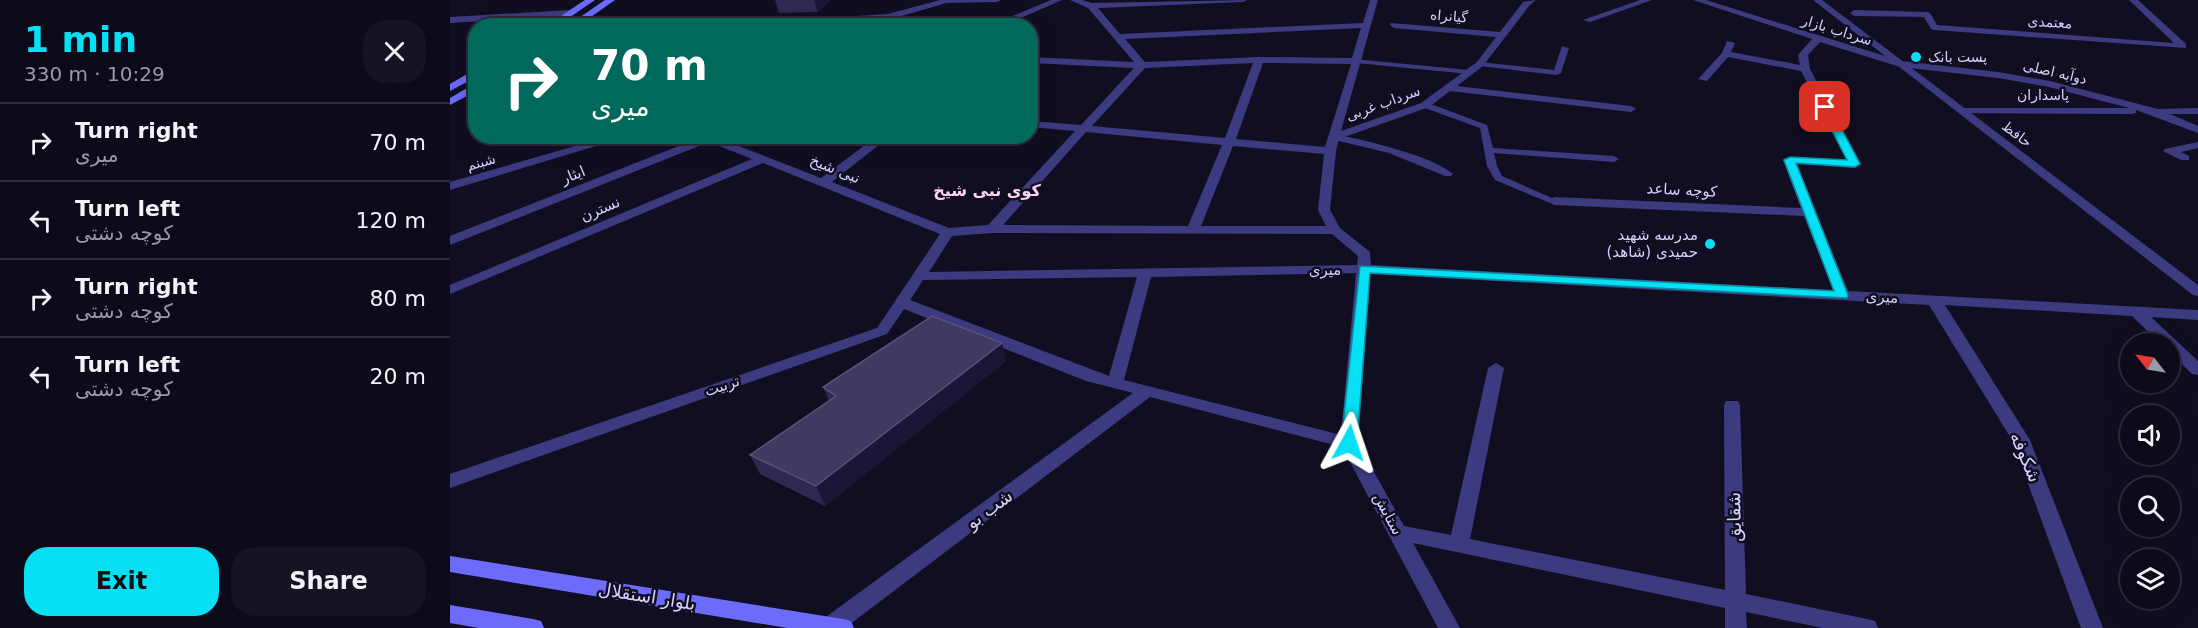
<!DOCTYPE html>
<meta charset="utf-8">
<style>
body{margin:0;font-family:"DejaVu Sans","Noto Naskh Arabic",sans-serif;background:#161323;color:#f1f3f6;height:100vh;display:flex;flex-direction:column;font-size:22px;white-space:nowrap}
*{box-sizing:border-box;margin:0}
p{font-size:20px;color:#9a9aa2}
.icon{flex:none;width:33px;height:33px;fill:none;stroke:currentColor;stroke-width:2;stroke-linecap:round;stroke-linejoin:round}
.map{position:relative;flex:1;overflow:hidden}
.panel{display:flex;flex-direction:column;background:#0d0a1a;width:450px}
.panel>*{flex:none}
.top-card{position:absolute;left:18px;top:18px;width:570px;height:126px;border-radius:24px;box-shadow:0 6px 24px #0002,0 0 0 2px #2d2b39;background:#00695c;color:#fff;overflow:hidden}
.needle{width:39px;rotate:301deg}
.controls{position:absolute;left:1670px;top:333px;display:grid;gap:12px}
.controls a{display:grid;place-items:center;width:60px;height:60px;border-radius:50%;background:#0d0a1a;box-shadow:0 6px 24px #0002,0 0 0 2px #2d2b39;font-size:30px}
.pin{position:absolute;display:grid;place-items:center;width:51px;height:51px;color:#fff;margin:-26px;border-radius:12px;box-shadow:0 3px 9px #0006}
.me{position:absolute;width:66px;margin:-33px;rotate:5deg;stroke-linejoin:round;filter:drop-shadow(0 0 4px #0008)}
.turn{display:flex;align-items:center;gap:21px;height:126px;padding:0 24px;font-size:27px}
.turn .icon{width:78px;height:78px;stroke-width:2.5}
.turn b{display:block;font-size:42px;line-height:51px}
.round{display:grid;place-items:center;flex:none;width:63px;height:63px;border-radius:24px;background:#161323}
.summary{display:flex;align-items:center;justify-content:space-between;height:102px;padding:0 24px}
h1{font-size:36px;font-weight:700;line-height:45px;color:#07dff4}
.primary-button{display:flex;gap:12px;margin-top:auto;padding:12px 24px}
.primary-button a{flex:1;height:69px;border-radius:24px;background:#07dff4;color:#111;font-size:24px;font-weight:700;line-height:69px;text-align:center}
.primary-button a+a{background:#161323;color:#f1f3f6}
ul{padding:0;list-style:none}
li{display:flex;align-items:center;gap:18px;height:78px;padding:0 24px;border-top:2px solid #2d2b39}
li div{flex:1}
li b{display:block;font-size:22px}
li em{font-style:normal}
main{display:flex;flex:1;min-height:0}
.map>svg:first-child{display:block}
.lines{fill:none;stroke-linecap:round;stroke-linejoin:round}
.service{fill:#3c3b80;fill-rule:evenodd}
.minor{fill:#3c3b80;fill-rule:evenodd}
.tertiary{fill:#3c3b80;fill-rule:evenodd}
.secondary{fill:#6c6bfb;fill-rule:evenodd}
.wall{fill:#2f2850}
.shaded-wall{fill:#1b1636}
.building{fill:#403a63;stroke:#58527b;stroke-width:1.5}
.route{fill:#07dff4;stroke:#05919f;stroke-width:1.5}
.poi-dot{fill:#07dff4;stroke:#110e22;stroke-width:2}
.labels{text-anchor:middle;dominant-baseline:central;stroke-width:5;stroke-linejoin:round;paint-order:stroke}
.far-street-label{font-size:14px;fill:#d5d1fe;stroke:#110e22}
.far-poi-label{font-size:14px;fill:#d5d1fe;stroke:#110e22;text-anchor:start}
.street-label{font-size:15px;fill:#d5d1fe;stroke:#110e22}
.poi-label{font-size:15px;fill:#d5d1fe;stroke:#110e22;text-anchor:end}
.neighbourhood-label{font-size:16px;font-weight:bold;fill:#fed3ef;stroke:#110e22}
.near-street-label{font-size:18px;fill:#d5d1fe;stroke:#110e22}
</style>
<main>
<section class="panel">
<div class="summary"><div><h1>1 min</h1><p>330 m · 10:29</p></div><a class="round"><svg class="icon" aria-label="close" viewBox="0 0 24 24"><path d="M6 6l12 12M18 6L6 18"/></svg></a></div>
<ul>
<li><svg class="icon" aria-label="right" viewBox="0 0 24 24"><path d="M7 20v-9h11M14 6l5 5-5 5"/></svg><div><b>Turn right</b><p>میری</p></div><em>70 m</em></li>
<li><svg class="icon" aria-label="left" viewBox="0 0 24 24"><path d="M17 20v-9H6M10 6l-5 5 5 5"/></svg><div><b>Turn left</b><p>کوچه دشتی</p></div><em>120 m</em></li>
<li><svg class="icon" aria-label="right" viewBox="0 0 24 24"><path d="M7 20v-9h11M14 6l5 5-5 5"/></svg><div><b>Turn right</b><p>کوچه دشتی</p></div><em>80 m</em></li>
<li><svg class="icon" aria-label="left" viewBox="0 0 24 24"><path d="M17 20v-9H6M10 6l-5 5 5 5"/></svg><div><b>Turn left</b><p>کوچه دشتی</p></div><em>20 m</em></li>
</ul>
<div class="primary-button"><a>Exit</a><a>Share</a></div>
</section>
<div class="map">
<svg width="1748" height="628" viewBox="0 0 1748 628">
<rect width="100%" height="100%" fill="#110e22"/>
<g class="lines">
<g class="service">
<path d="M 1112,46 L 1119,48 L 1111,73 L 1107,75 L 1030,66 L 1026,64 L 1030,62 L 1104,70 Z"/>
<path d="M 903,59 L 1019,70 L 1023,72 L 1019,74 L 906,63 L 903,63 Z"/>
<path d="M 972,103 L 978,103 L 1037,125 L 1043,148 L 1164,156 L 1169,159 L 1164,162 L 1044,153 L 1047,166 L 1052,176 L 1109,201 L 1104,204 L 1100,203 L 1045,180 L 1037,166 L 1030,128 L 972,107 Z"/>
<path d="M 884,134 C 913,140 981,155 1003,174 L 1001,176 L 995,176 L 939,153 L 881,139 L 881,135 Z"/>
</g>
<g class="minor">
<path d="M 490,0 L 551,0 L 547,2 L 496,3 L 438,20 L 344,26 L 290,26 L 294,23 L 438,14 Z"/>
<path d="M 601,0 L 612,0 L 552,26 L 539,26 Z"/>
<path d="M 620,0 L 632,0 L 642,3 L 797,0 L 793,2 L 648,8 L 670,34 L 913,23 L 920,0 L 928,0 L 891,131 L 971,103 L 1027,62 L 1046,37 L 944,28 L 940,25 L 941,23 L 1050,32 L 1073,2 L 1086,0 L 1079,6 L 1033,66 L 1007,86 L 1181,106 L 1186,109 L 1181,112 L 1000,91 L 979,107 L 889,139 L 886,151 L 880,210 L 890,228 L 920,252 L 921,265 L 1383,290 L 1354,216 L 1104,205 L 1098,201 L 1104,197 L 1351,208 L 1333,160 L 1335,158 L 1397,160 L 1351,71 L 1278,57 L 1257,81 L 1248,79 L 1272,53 L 1277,41 L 1285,43 L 1281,52 L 1350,65 L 1348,55 L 1362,39 L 1243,0 L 1256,0 L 1451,61 L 1548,72 L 1600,81 L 1708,109 L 1748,108 L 1748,114 L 1720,114 L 1748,126 L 1748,133 L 1686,110 L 1686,113 L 1682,114 L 1511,113 L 1506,110 L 1507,108 L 1679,108 L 1599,87 L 1548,78 L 1450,67 L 1370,42 L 1358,55 L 1360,69 L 1411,164 L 1405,168 L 1346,164 L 1398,291 L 1748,310 L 1748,320 L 1701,317 L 1748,361 L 1748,375 L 1742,374 L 1719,351 L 1719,344 L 1711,344 L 1682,316 L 1495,305 L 1580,440 L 1653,628 L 1631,628 L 1562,440 L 1479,305 L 920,274 L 908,443 L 954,526 L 1001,535 L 1038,368 L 1046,363 L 1054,368 L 1020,539 L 1275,590 L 1274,405 L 1276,401 L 1288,401 L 1290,405 L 1296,594 L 1417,619 L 1425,621 L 1428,628 L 1373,628 L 1296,612 L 1297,628 L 1275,628 L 1275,608 L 963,543 L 1010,628 L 988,628 L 892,447 L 700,397 L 395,628 L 371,628 L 373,619 L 683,393 L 636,381 L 454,309 L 437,334 L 0,488 L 0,474 L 427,328 L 490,234 L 313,163 L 0,294 L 0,285 L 302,159 L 259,142 L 0,245 L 0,236 L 249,138 L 248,136 L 269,136 L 268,138 L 371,178 L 427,136 L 440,136 L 382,182 L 499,228 L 538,225 L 625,131 L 580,127 L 580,121 L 631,125 L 684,68 L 580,63 L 580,57 L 684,62 L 638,8 ZM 911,28 L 902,58 L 809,57 L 695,62 L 675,39 ZM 803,63 L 775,138 L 642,126 L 695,68 ZM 813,63 L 901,64 L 875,147 L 786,139 ZM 636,132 L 772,145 L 738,226 L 553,225 ZM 783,146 L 874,154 L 868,210 L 876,226 L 751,226 ZM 542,233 L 882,234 L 908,256 L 907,265 L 479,272 L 502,236 ZM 906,273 L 891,435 L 674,380 L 701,277 ZM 687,277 L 659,376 L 460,300 L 473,280 Z"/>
<path d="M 1190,0 L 1202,0 L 1140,22 L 1133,20 Z"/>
<path d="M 1679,0 L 1688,0 L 1736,44 L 1736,48 L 1484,30 L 1481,29 L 1474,17 L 1404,16 L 1400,13 L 1404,10 L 1477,12 L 1480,13 L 1487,25 L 1724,43 Z"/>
<path d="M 121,10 L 125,13 L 124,15 L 0,23 L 0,17 Z"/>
<path d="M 13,91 L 26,91 L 26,97 L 9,96 L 9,92 Z"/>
<path d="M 160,136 L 179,136 L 0,190 L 0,182 Z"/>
<path d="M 1748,142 L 1748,148 L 1731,152 L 1739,156 L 1739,160 L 1731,160 L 1713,151 L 1715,149 Z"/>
</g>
<path class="tertiary" d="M 1363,0 L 1372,0 L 1748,285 L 1748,296 L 1743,295 Z"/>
<g class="secondary">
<path d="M 135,0 L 145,0 L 107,26 L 96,26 Z"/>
<path d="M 155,0 L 165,0 L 128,26 L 117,26 Z"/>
<path d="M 26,69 L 26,77 L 0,91 L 0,84 Z"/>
<path d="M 26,83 L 26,91 L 0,105 L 0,98 Z"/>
<path d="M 0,556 L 393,619 L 401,621 L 404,628 L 337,628 L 0,572 Z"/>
<path d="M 0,605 L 83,619 L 91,621 L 94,628 L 29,628 L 0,623 Z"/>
</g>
</g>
<g class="wall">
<path d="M 325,0 L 380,0 L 368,12 L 329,13 Z"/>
<path d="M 556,361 L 375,506 L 310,474 L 300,455 L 379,401 L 373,387 Z"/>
</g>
<g class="shaded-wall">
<path d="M 364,0 L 380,0 L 368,12 Z"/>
<path d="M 552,343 L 556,361 L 375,506 L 366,486 Z"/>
</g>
<path class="building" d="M 482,316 L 552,343 L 366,486 L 300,455 L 386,396 L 373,387 Z"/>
<path class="route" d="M 1371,105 L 1380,107 L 1410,164 L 1405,167 L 1346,163 L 1398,295 L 1397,298 L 920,273 L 907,443 L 905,447 L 894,447 L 891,443 L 910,266 L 1384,291 L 1334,160 L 1340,157 L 1397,160 L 1370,107 Z"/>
<g class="poi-dot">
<circle cx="1466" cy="57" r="6"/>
<circle cx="1260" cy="244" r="6"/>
</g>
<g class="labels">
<g class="far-street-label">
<text transform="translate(999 16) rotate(5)">گیانراه</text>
<text transform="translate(1600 22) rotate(4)">معتمدی</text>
<text transform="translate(1387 30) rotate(17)">سرداب بازار</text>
<text transform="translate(1605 72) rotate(13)">دوآبه اصلی</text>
<text x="1593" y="95">پاسداران</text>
<text transform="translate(933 103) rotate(-20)">سرداب غربی</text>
<text transform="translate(1567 134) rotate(37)">حافظ</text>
<text transform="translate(31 162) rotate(-16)">شبنم</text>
</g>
<g class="far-poi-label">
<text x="1478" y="57">پست بانک</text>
</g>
<g class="street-label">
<text transform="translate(385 169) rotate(22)">نبی شیخ</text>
<text transform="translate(123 175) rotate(-22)">ایثار</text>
<text transform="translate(1232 190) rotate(3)">کوچه ساعد</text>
<text transform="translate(150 209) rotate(-23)">نسترن</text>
<text transform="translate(875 270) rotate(-1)">میری</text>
<text transform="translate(1432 297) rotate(3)">میری</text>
<text transform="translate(272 386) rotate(-19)">تربیت</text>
<text transform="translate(938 514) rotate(62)">ستایش</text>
</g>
<g class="poi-label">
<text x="1248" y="235">مدرسه شهید<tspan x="1248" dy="17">حمیدی (شاهد)</tspan></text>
</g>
<g class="neighbourhood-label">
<text x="537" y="190">کوی نبی شیخ</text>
</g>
<g class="near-street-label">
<text transform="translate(1576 457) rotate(67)">شکوفه</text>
<text transform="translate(539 509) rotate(-37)">شب بو</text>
<text transform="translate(1284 517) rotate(-91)">شقایق</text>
<text transform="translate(197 596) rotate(9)">بلوار استقلال</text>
</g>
</g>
</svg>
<div class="controls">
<a><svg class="needle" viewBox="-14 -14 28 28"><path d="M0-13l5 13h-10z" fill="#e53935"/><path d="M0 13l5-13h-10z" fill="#9a9aa2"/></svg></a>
<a><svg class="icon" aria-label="sound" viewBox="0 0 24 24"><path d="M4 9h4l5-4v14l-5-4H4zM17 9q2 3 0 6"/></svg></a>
<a><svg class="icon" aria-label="search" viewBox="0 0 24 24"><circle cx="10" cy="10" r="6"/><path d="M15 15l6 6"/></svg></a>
<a><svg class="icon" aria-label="layers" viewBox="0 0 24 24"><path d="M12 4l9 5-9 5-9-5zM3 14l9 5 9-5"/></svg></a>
</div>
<div class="pin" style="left:1375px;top:107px;background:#d93025"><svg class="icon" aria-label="arrive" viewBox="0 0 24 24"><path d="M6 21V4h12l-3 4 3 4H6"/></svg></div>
<svg class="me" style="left:899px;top:443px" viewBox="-20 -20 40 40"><path d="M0-17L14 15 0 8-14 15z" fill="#07dff4" stroke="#fff" stroke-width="4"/></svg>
<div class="top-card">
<div class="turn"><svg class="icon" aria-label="right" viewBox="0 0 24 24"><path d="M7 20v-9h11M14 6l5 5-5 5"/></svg><div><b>70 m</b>میری</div></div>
</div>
</div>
</main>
